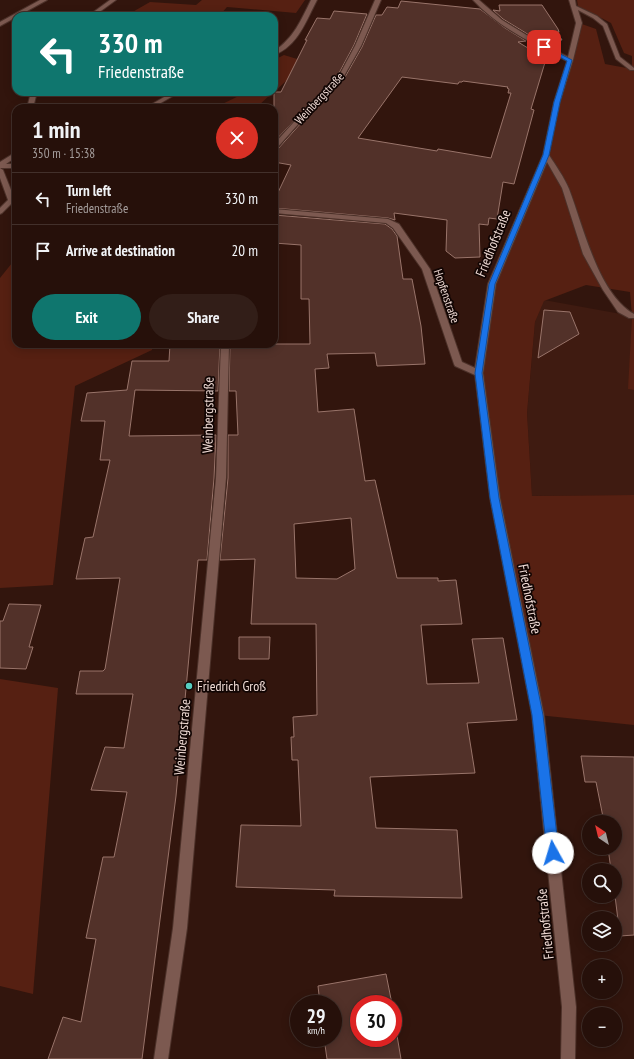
<!DOCTYPE html>
<meta charset="utf-8">
<style>
body{margin:0;font-family:"PT Sans Narrow",sans-serif;background:#321e18;color:#f1f3f6;height:100vh;display:flex;flex-direction:column;font-size:15px;white-space:nowrap}
*{box-sizing:border-box;margin:0}
p{font-size:13px;color:#a49d9c}
.icon{flex:none;width:22px;height:22px;fill:none;stroke:currentColor;stroke-width:2;stroke-linecap:round;stroke-linejoin:round}
.map{position:relative;flex:1;overflow:hidden}
.sheet{position:absolute;left:12px;top:104px;width:266px;height:244px;display:flex;flex-direction:column;background:#26100a;border-radius:12px;box-shadow:0 2px 10px #0003,0 0 0 1px #42302b}
.sheet>*{flex:none}
.hud{position:absolute;left:12px;top:12px;width:266px;height:84px;border-radius:12px;box-shadow:0 2px 10px #0003,0 0 0 1px #42302b;background:#0f766e;color:#fff;overflow:hidden}
.needle{width:26px;rotate:325deg}
.controls{position:absolute;left:582px;top:815px;display:grid;gap:8px}
.controls a{display:grid;place-items:center;width:40px;height:40px;border-radius:50%;background:#26100a;box-shadow:0 2px 10px #0003,0 0 0 1px #42302b;font-size:20px}
.speed{position:absolute;left:290px;top:995px;display:flex;gap:8px;font-size:20px;font-weight:700;text-align:center}
.speed>*{display:grid;place-content:center;width:52px;height:52px;border-radius:50%;background:#26100a;box-shadow:0 2px 10px #0003,0 0 0 1px #42302b;line-height:1}
.speed small{font-size:10px;font-weight:400}
.speed .limit{border:6px solid #d22;background:#fff;color:#111}
.pin{position:absolute;display:grid;place-items:center;width:34px;height:34px;color:#fff;margin:-17px;border-radius:8px;box-shadow:0 2px 6px #0006}
.me{position:absolute;width:44px;margin:-22px;rotate:354deg;stroke-linejoin:round;filter:drop-shadow(0 0 3px #0008)}
.turn{display:flex;align-items:center;gap:14px;height:84px;padding:0 20px;font-size:18px}
.turn .icon{width:52px;height:52px;stroke-width:2.5}
.turn b{display:block;font-size:28px;line-height:34px}
.round{display:grid;place-items:center;flex:none;width:42px;height:42px;border-radius:21px;background:#321e18}
.overview{display:flex;align-items:center;justify-content:space-between;height:68px;padding:0 20px}
h1{font-size:24px;font-weight:600;line-height:30px}
.action{display:flex;gap:8px;margin-top:auto;padding:8px 20px}
.action a{flex:1;height:46px;border-radius:24px;background:#0f766e;color:#fff;font-size:16px;font-weight:600;line-height:46px;text-align:center}
.action a+a{background:#321e18;color:#f1f3f6}
ul{padding:0;list-style:none}
li{display:flex;align-items:center;gap:12px;height:52px;padding:0 20px;border-top:1px solid #42302b}
li div{flex:1}
li b{display:block;font-size:15px}
li em{font-style:normal}
.map>svg:first-child{display:block}
.built{fill:#3f1b11}
.green{fill:#562012}
.building{fill:#523129;stroke:#99746a;fill-rule:evenodd}
.lines{fill:none;stroke-linecap:round;stroke-linejoin:round}
.minor-casing{stroke:#4c3129;stroke-width:2}
.minor{fill:#7c5950;fill-rule:evenodd}
.route{fill:#1a73e8;stroke:#114b97}
.poi-dot{fill:#57cec1;stroke:#110503;stroke-width:1.5}
.labels{text-anchor:middle;dominant-baseline:central;stroke-width:3.5;stroke-linejoin:round;paint-order:stroke}
.far-street-label{font-size:12px;fill:#efdad4;stroke:#110503}
.street-label{font-size:14px;fill:#efdad4;stroke:#110503}
.poi-label{font-size:14px;fill:#efdad4;stroke:#110503;text-anchor:start}
</style>
<div class="map">
<svg width="634" height="1059" viewBox="0 0 634 1059">
<rect width="100%" height="100%" fill="#32150d"/>
<path class="built" d="M 544,300 L 632,316 L 629,389 L 634,390 L 634,495 L 532,496 L 527,413 L 535,322 Z"/>
<g class="green">
<path d="M 202,0 L 305,0 L 296,13 L 227,7 L 219,16 L 139,16 L 129,14 L 150,2 L 196,5 Z"/>
<path d="M 577,0 L 634,0 L 634,390 L 628,389 L 632,316 L 630,292 L 586,285 L 544,301 L 535,322 L 527,413 L 532,496 L 634,495 L 634,725 L 538,715 L 495,498 L 475,375 L 492,284 L 546,155 L 579,23 L 596,29 L 605,64 L 632,69 L 632,56 L 624,53 L 611,23 L 578,6 Z"/>
<path d="M 284,55 L 307,62 L 274,92 L 274,60 Z"/>
<path d="M 247,92 L 273,92 L 256,108 L 214,108 Z"/>
<path d="M 16,258 L 16,344 L 153,344 L 152,350 L 75,386 L 53,585 L 0,588 L 0,278 Z"/>
<path d="M 0,679 L 58,688 L 33,994 L 0,986 Z"/>
</g>
<g class="building">
<path d="M 401,1 L 480,9 L 505,28 L 526,41 L 518,42 L 546,59 L 531,109 L 534,110 L 514,184 L 503,182 L 497,219 L 489,218 L 488,225 L 479,224 L 480,257 L 455,258 L 446,251 L 447,220 L 394,213 L 395,220 L 388,218 L 274,208 L 274,201 L 291,165 L 274,162 L 274,151 L 277,150 L 317,105 L 345,77 L 362,47 L 376,15 L 382,15 L 387,7 L 398,8 ZM 402,77 L 458,84 L 459,82 L 462,82 L 463,81 L 508,87 L 507,88 L 509,89 L 508,93 L 511,93 L 491,158 L 438,149 L 437,151 L 358,138 Z"/>
<path d="M 499,5 L 542,5 L 558,29 L 559,32 L 557,32 L 562,40 L 539,41 L 534,38 L 503,19 L 493,10 L 500,11 Z"/>
<path d="M 334,11 L 367,14 L 354,45 L 339,73 L 274,142 L 274,92 L 281,92 L 307,40 L 305,40 L 317,18 L 330,19 Z"/>
<path d="M 274,215 L 385,224 L 392,229 L 397,236 L 403,279 L 412,279 L 421,326 L 425,364 L 377,366 L 375,353 L 327,354 L 329,368 L 315,369 L 318,412 L 354,409 L 365,481 L 375,480 L 397,578 L 438,578 L 438,581 L 456,580 L 462,624 L 421,625 L 427,684 L 479,683 L 472,639 L 503,638 L 517,720 L 467,723 L 475,773 L 370,777 L 376,828 L 457,830 L 462,898 L 334,896 L 335,890 L 236,887 L 241,825 L 301,826 L 298,760 L 292,760 L 291,737 L 294,737 L 293,717 L 317,715 L 316,624 L 251,624 L 255,559 L 220,560 L 228,478 L 228,435 L 238,435 L 236,391 L 229,391 L 230,344 L 310,344 L 309,299 L 301,299 L 301,245 L 274,243 ZM 351,518 L 355,569 L 337,579 L 296,578 L 294,524 Z"/>
<path d="M 544,310 L 570,312 L 579,334 L 538,358 Z"/>
<path d="M 170,344 L 220,344 L 218,391 L 135,390 L 129,436 L 216,435 L 214,478 L 207,560 L 198,560 L 176,796 L 142,1059 L 48,1059 L 63,1017 L 81,1022 L 96,939 L 86,938 L 103,857 L 114,857 L 127,792 L 91,790 L 105,747 L 124,748 L 133,694 L 76,694 L 80,671 L 103,671 L 105,669 L 120,578 L 76,579 L 85,538 L 93,537 L 110,460 L 100,460 L 105,421 L 81,421 L 87,393 L 127,390 L 132,361 L 169,361 Z"/>
<path d="M 9,604 L 41,605 L 29,647 L 33,647 L 26,669 L 0,668 L 0,621 L 3,621 Z"/>
<path d="M 239,637 L 270,637 L 269,659 L 239,659 Z"/>
<path d="M 581,756 L 634,757 L 634,935 L 620,936 L 615,896 L 615,870 L 611,870 L 608,848 L 615,848 L 615,822 L 604,822 L 596,782 L 585,782 Z"/>
<path d="M 386,974 L 392,1004 L 359,1004 L 359,1038 L 393,1038 L 393,1012 L 401,1059 L 327,1059 L 324,1038 L 333,1038 L 333,1004 L 320,1004 L 318,986 Z"/>
</g>
<g class="lines">
<defs>
<g id="minor">
<path d="M 40,0 L 47,0 L 0,26 L 0,22 Z"/>
<path d="M 110,0 L 116,0 L 94,16 L 88,16 Z"/>
<path d="M 311,0 L 317,0 C 306,21 298,46 274,55 L 274,51 C 294,38 301,20 311,0 Z"/>
<path d="M 375,0 L 381,0 L 361,46 L 344,76 L 316,104 L 276,149 L 274,150 L 274,144 L 312,102 L 340,74 L 355,46 Z"/>
<path d="M 473,0 L 479,0 L 502,20 L 533,39 L 568,57 L 576,23 L 569,0 L 575,0 L 576,6 L 597,16 L 607,24 L 620,57 L 634,68 L 634,70 L 630,70 L 616,59 L 603,26 L 593,18 L 578,10 L 582,23 L 573,60 L 560,102 L 549,155 C 556,166 564,177 569,189 C 583,225 598,294 634,314 L 634,318 L 629,318 L 618,312 L 603,290 L 583,254 L 562,188 L 547,162 L 496,284 L 483,373 L 500,498 L 544,715 L 576,1007 L 575,1059 L 561,1059 L 562,1007 L 532,715 L 490,498 L 475,375 L 455,366 L 454,364 L 422,269 L 393,228 L 386,223 L 274,213 L 274,209 L 388,219 L 399,224 L 430,269 L 462,362 L 475,368 L 488,284 L 543,155 L 554,102 L 567,61 C 534,44 499,28 473,0 Z"/>
<path d="M 31,92 L 37,92 L 33,108 L 27,108 Z"/>
<path d="M 173,92 L 180,92 L 152,108 L 145,108 Z"/>
<path d="M 16,152 L 16,157 L 6,164 L 16,164 L 16,168 L 0,168 L 0,162 Z"/>
<path d="M 0,168 L 3,170 L 15,200 L 2,213 L 0,214 L 0,208 L 8,200 L 0,178 Z"/>
<path d="M 221,344 L 229,344 L 226,478 L 187,928 L 168,1059 L 154,1059 L 173,928 L 216,478 Z"/>
</g>
</defs>
<use href="#minor" class="minor-casing"/>
<use href="#minor" class="minor"/>
</g>
<path class="route" d="M 542,46 L 545,46 L 572,60 L 560,102 L 549,155 L 495,284 L 482,373 L 499,498 L 543,715 L 559,853 L 557,857 L 553,859 L 549,857 L 547,853 L 532,715 L 490,498 L 475,373 L 489,284 L 543,155 L 554,102 L 567,61 L 542,48 Z"/>
<circle class="poi-dot" cx="189" cy="686" r="4"/>
<g class="labels">
<g class="far-street-label">
<text transform="translate(319 98) rotate(-47)">Weinbergstraße</text>
<text transform="translate(447 296) rotate(71)">Hopfenstraße</text>
</g>
<g class="street-label">
<text transform="translate(493 243) rotate(-68)">Friedhofstraße</text>
<text transform="translate(208 415) rotate(-89)">Weinbergstraße</text>
<text transform="translate(530 599) rotate(79)">Friedhofstraße</text>
<text transform="translate(182 737) rotate(-85)">Weinbergstraße</text>
<text transform="translate(545 924) rotate(-96)">Friedhofstraße</text>
</g>
<g class="poi-label">
<text x="197" y="686">Friedrich Groß</text>
</g>
</g>
</svg>
<div class="controls">
<a><svg class="needle" viewBox="-14 -14 28 28"><path d="M0-13l5 13h-10z" fill="#e53935"/><path d="M0 13l5-13h-10z" fill="#a49d9c"/></svg></a>
<a><svg class="icon" aria-label="search" viewBox="0 0 24 24"><circle cx="10" cy="10" r="6"/><path d="M15 15l6 6"/></svg></a>
<a><svg class="icon" aria-label="layers" viewBox="0 0 24 24"><path d="M12 4l9 5-9 5-9-5zM3 14l9 5 9-5"/></svg></a>
<a>+</a>
<a>−</a>
</div>
<div class="speed"><div>29<small>km/h</small></div><div class="limit">30</div></div>
<div class="pin" style="left:544px;top:47px;background:#d93025"><svg class="icon" aria-label="arrive" viewBox="0 0 24 24"><path d="M6 21V4h12l-3 4 3 4H6"/></svg></div>
<svg class="me" style="left:553px;top:853px" viewBox="-20 -20 40 40"><circle r="19" fill="#fff"/><path d="M0-13L10 11 0 6-10 11z" fill="#1a73e8"/></svg>
<div class="hud">
<div class="turn"><svg class="icon" aria-label="left" viewBox="0 0 24 24"><path d="M17 20v-9H6M10 6l-5 5 5 5"/></svg><div><b>330 m</b>Friedenstraße</div></div>
</div>
<section class="sheet">
<div class="overview"><div><h1>1 min</h1><p>350 m · 15:38</p></div><a class="round" style="background:#d93025;color:#fff"><svg class="icon" aria-label="close" viewBox="0 0 24 24"><path d="M6 6l12 12M18 6L6 18"/></svg></a></div>
<ul>
<li><svg class="icon" aria-label="left" viewBox="0 0 24 24"><path d="M17 20v-9H6M10 6l-5 5 5 5"/></svg><div><b>Turn left</b><p>Friedenstraße</p></div><em>330 m</em></li>
<li><svg class="icon" aria-label="arrive" viewBox="0 0 24 24"><path d="M6 21V4h12l-3 4 3 4H6"/></svg><div><b>Arrive at destination</b></div><em>20 m</em></li>
</ul>
<div class="action"><a>Exit</a><a>Share</a></div>
</section>
</div>
